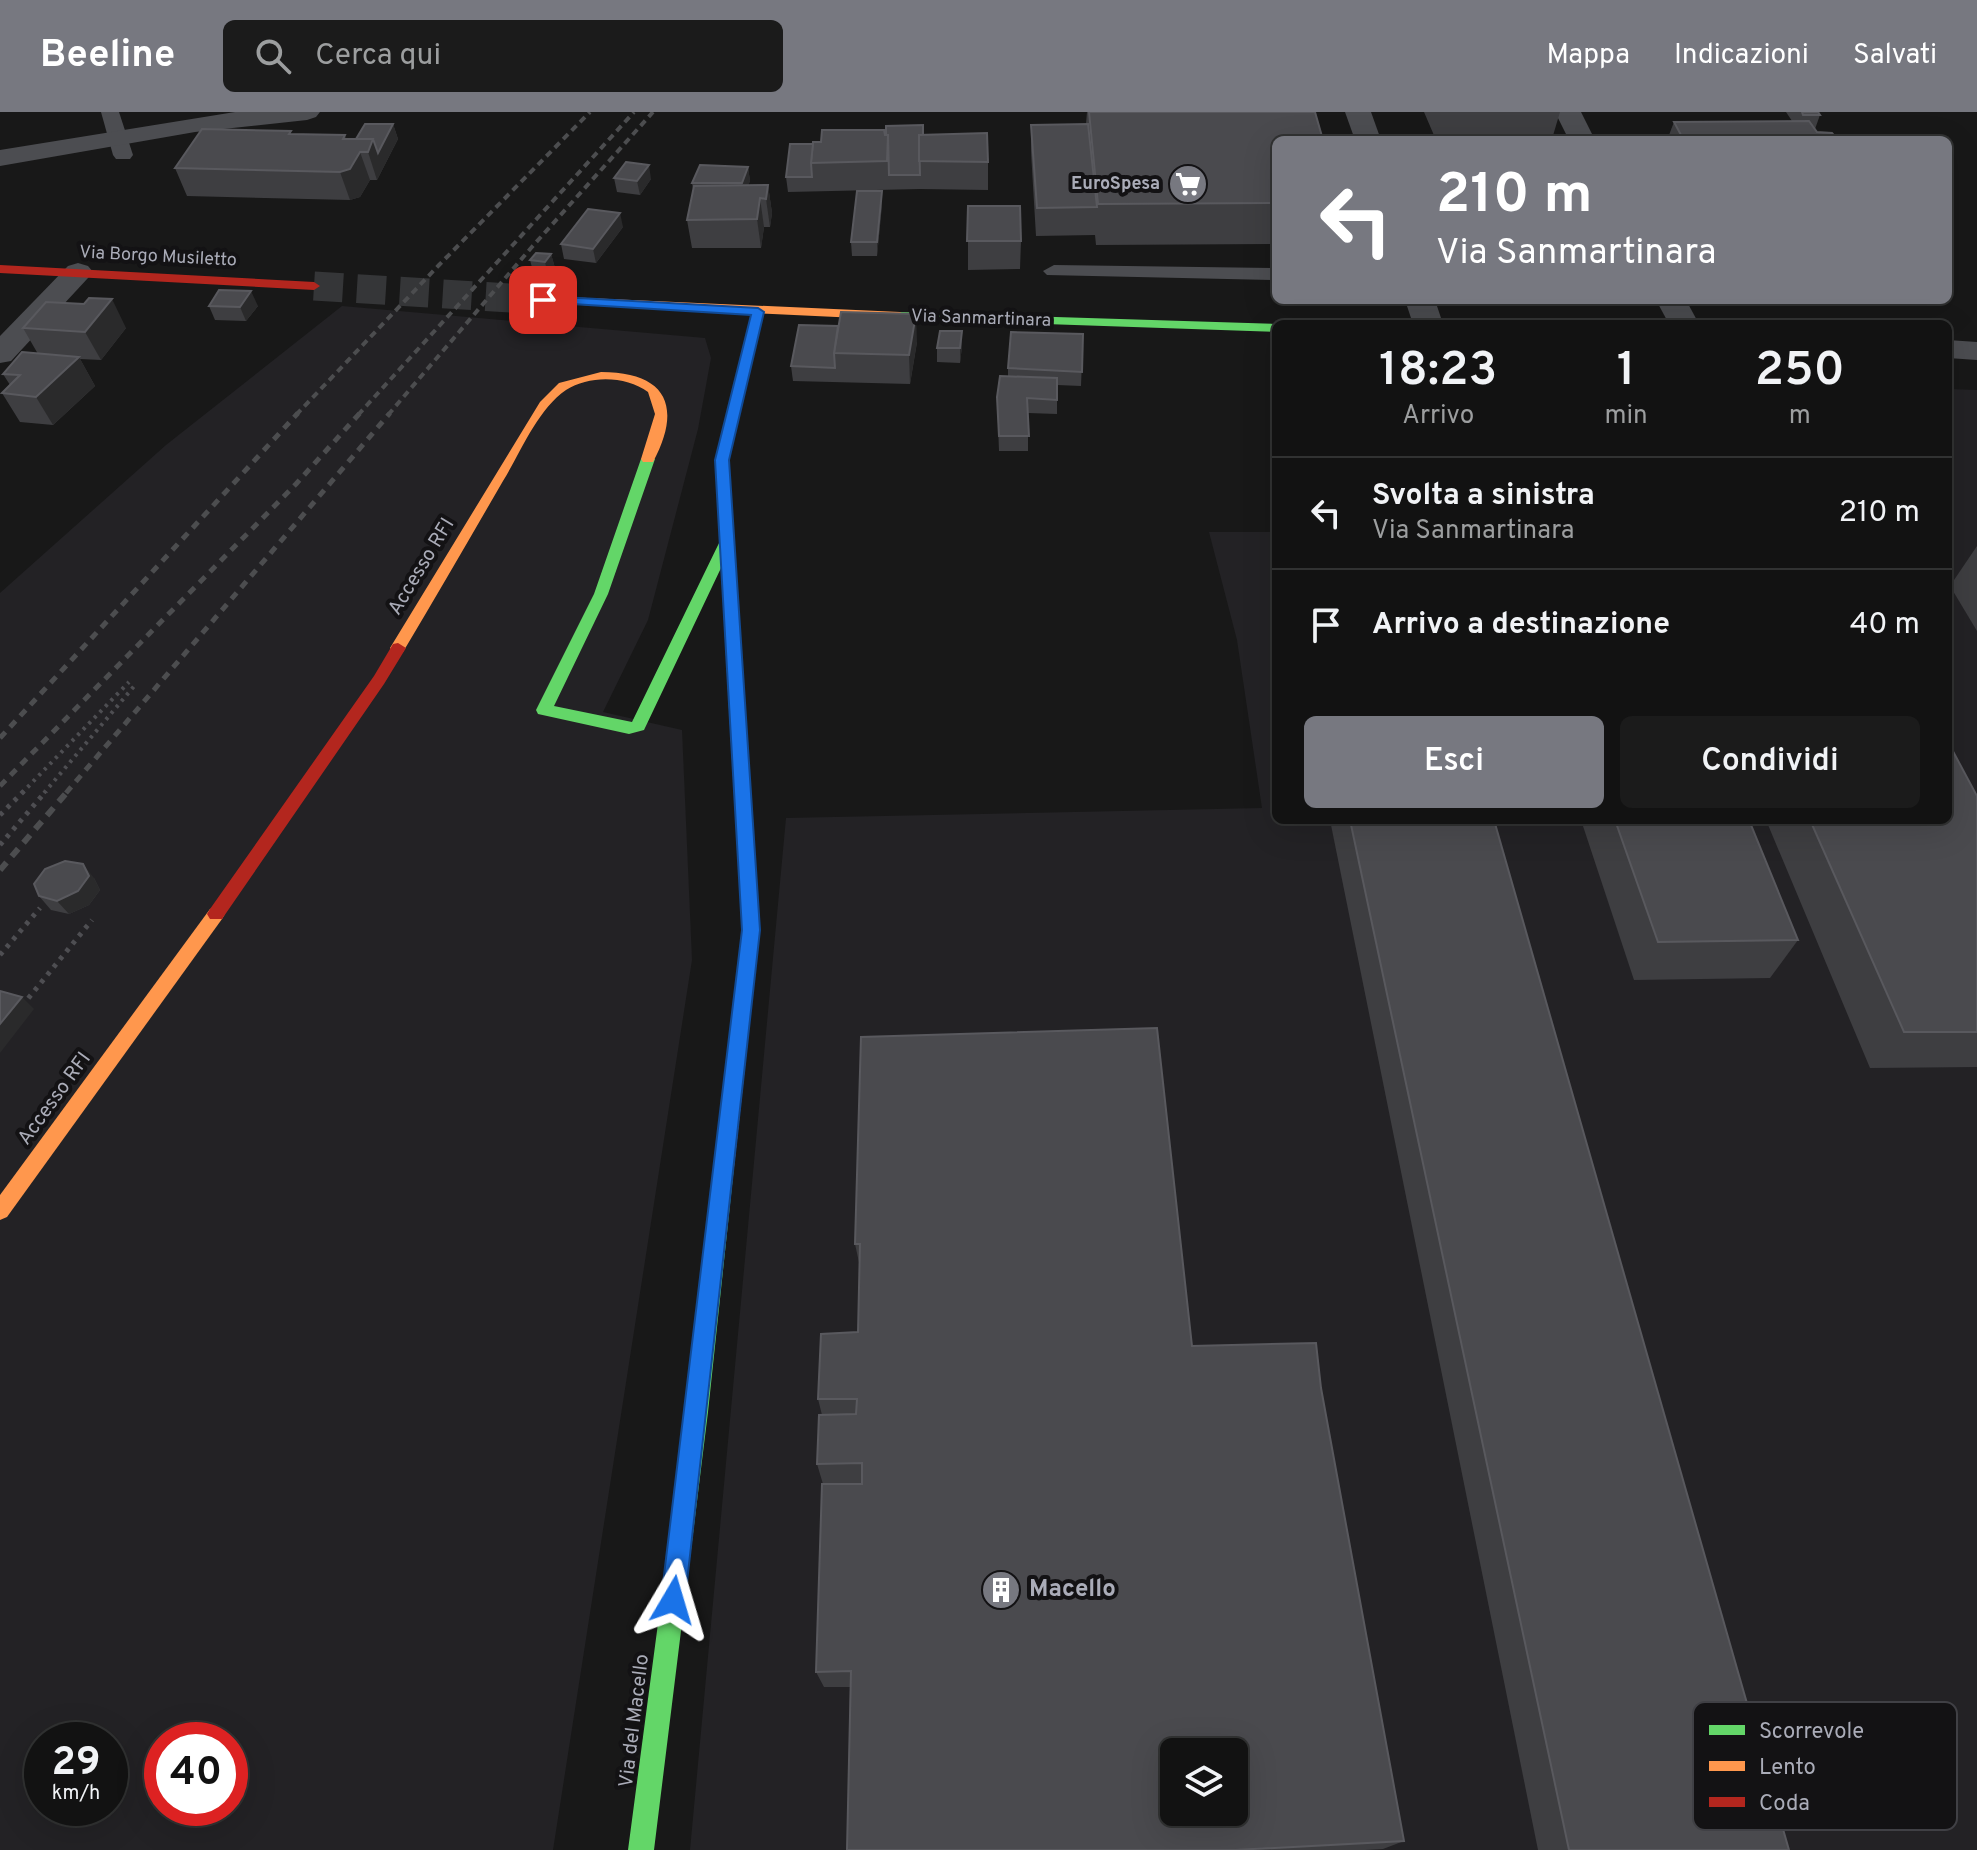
<!DOCTYPE html>
<html lang="it">
<style>
body{margin:0;font-family:Overpass,sans-serif;background:#1b1b1b;color:#f1f3f6;height:100vh;display:flex;flex-direction:column;font-size:30px;white-space:nowrap}
*{box-sizing:border-box;margin:0}
p{font-size:26px;color:#9c9e9f}
.icon{flex:none;width:44px;height:44px;fill:none;stroke:currentColor;stroke-width:2;stroke-linecap:round;stroke-linejoin:round}
.map{position:relative;flex:1;overflow:hidden}
.sheet{position:absolute;left:1272px;top:208px;width:680px;height:504px;display:flex;flex-direction:column;background:#121212;border-radius:12px;box-shadow:0 8px 32px #0002,0 0 0 2px #313232}
.sheet>*{flex:none}
.guide{position:absolute;left:1272px;top:24px;width:680px;height:168px;border-radius:12px;box-shadow:0 8px 32px #0002,0 0 0 2px #313232;background:#777880;color:#fff;overflow:hidden}
.tools{position:absolute;left:1160px;top:1626px;display:grid;gap:16px}
.tools a{display:grid;place-items:center;width:88px;height:88px;border-radius:12px;background:#121212;box-shadow:0 8px 32px #0002,0 0 0 2px #313232;font-size:40px}
.speed{position:absolute;left:24px;top:1610px;display:flex;gap:16px;font-size:40px;font-weight:700;text-align:center}
.speed>*{display:grid;place-content:center;width:104px;height:104px;border-radius:50%;background:#121212;box-shadow:0 8px 32px #0002,0 0 0 2px #313232;line-height:1}
.speed small{font-size:20px;font-weight:400}
.speed .limit{border:12px solid #d22;background:#fff;color:#111}
.pin{position:absolute;display:grid;place-items:center;width:68px;height:68px;color:#fff;margin:-34px;border-radius:16px;box-shadow:0 4px 12px #0006}
.me{position:absolute;width:88px;margin:-44px;rotate:7deg;stroke-linejoin:round;filter:drop-shadow(0 0 6px #0008)}
.turn{display:flex;align-items:center;gap:28px;height:168px;padding:0 32px;font-size:36px}
.turn .icon{width:104px;height:104px;stroke-width:2.5}
.turn b{display:block;font-size:56px;line-height:68px}
.eta{display:flex;justify-content:space-evenly;align-items:center;height:136px;text-align:center}
.eta b{font-size:48px;font-weight:600;line-height:56px}
.primary-button{display:flex;gap:16px;margin-top:auto;padding:16px 32px}
.primary-button a{flex:1;height:92px;border-radius:12px;background:#777880;color:#fff;font-size:32px;font-weight:600;line-height:92px;text-align:center}
.primary-button a+a{background:#1b1b1b;color:#f1f3f6}
ul{padding:0;list-style:none}
li{display:flex;align-items:center;gap:24px;height:112px;padding:0 32px;border-top:2px solid #313232}
li div{flex:1}
li b{display:block;font-size:30px}
li em{font-style:normal}
header{display:flex;align-items:center;gap:48px;box-sizing:border-box;height:112px;padding:0 40px;background:#777880;color:#fff}
header strong{font-size:38px}
nav{display:flex;gap:44px;margin-inline-start:auto;font-size:28px}
.search{width:560px;height:72px;background:#1b1b1b;display:flex;align-items:center;gap:20px;box-sizing:border-box;padding:0 28px;border-radius:12px;color:#9c9e9f;font-size:30px}
.map>svg:first-child{display:block}
.built{fill:#232225;fill-rule:evenodd}
.lines{fill:none;stroke-linecap:round;stroke-linejoin:round}
.secondary-tunnel{stroke:#353638;stroke-width:29;stroke-dasharray:29 14;stroke-linecap:butt}
.path-far1{stroke:#4e4e52;stroke-width:4;stroke-dasharray:3 5;stroke-linecap:butt}
.path{stroke:#4e4e52;stroke-width:5;stroke-dasharray:4 6;stroke-linecap:butt}
.lane{fill:#4c4d51;fill-rule:evenodd}
.street{fill:#4c4d51;fill-rule:evenodd}
.fast{fill:#63d668;fill-rule:evenodd}
.slow{fill:#ff974d;fill-rule:evenodd}
.jam{fill:#b3261e;fill-rule:evenodd}
.rail-far2{stroke:#4c4d4f;stroke-width:4;stroke-dasharray:7 5;stroke-linecap:butt}
.rail-far1{stroke:#4c4d4f;stroke-width:5;stroke-dasharray:8 7;stroke-linecap:butt}
.rail{stroke:#4c4d4f;stroke-width:6;stroke-dasharray:10 8;stroke-linecap:butt}
.wall{fill:#3e3e41}
.shaded-wall{fill:#2a2a2b}
.building{fill:#4a4a4e;stroke:#59595e;stroke-width:2;fill-rule:evenodd}
.route{fill:#1a73e8;stroke:#114b97;stroke-width:2}
.labels{text-anchor:middle;dominant-baseline:central;stroke-width:8;stroke-linejoin:round;paint-order:stroke}
.far-poi-label{font-size:18px;font-weight:bold;fill:#aaacb8;stroke:#131214;text-anchor:end}
.far-street-label{font-size:18px;fill:#aaacb8;stroke:#131214}
.street-label{font-size:20px;fill:#aaacb8;stroke:#131214}
.near-poi-label{font-size:24px;font-weight:bold;fill:#aaacb8;stroke:#131214;text-anchor:start}
.key{fill:#131214;stroke:#404045;stroke-width:2}
.key-label{font-size:22px;fill:#aaacb8}
</style>
<header>
<strong>Beeline</strong>
<div class="search"><svg class="icon" aria-label="search" viewBox="0 0 24 24"><circle cx="10" cy="10" r="6"/><path d="M15 15l6 6"/></svg>Cerca qui</div>
<nav><a>Mappa</a><a>Indicazioni</a><a>Salvati</a></nav>
</header>
<div class="map">
<svg width="1977" height="1738" viewBox="0 0 1977 1738">
<rect width="100%" height="100%" fill="#181818"/>
<g class="built">
<path d="M 342,194 L 705,226 L 711,246 L 698,317 L 648,508 L 603,600 L 682,618 L 692,848 L 553,1738 L 0,1738 L 0,481 L 166,333 ZM 42,1628 L 110,1628 L 110,1696 L 42,1696 ZM 162,1628 L 230,1628 L 230,1696 L 162,1696 Z"/>
<path d="M 1948,277 L 1977,278 L 1977,1738 L 690,1738 L 786,706 L 1262,696 L 1237,528 L 1209,420 L 1276,420 L 1276,708 L 1948,708 ZM 1174,1640 L 1234,1640 L 1234,1700 L 1174,1700 Z"/>
</g>
<g class="lines">
<path class="secondary-tunnel" d="M 314,174 L 543,188"/>
<g class="path-far1">
<path d="M 22,681 L 129,570"/>
<path d="M 44,681 L 136,572"/>
</g>
<g class="path">
<path d="M 0,703 L 24,679"/>
<path d="M 0,733 L 46,679"/>
<path d="M 0,843 L 40,796"/>
<path d="M 22,894 L 92,808"/>
</g>
<g class="lane">
<path d="M 101,0 L 119,0 L 133,43 L 130,47 L 116,47 L 113,43 Z"/>
<path d="M 1054,153 L 1276,156 L 1276,168 L 1047,163 L 1043,159 Z"/>
</g>
<g class="street">
<path d="M 235,0 L 320,0 L 316,5 L 307,8 L 195,20 L 0,54 L 0,38 Z"/>
<path d="M 1345,0 L 1371,0 L 1381,28 L 1355,28 Z"/>
<path d="M 1555,0 L 1581,0 L 1595,28 L 1569,28 Z"/>
<path d="M 78,151 L 88,154 L 93,160 L 88,166 L 11,249 L 0,251 L 0,224 L 68,154 Z"/>
<path d="M 1405,188 L 1435,188 L 1443,212 L 1413,212 Z"/>
<path d="M 1656,188 L 1686,188 L 1699,212 L 1669,212 Z"/>
<path d="M 1948,228 L 1977,230 L 1977,248 L 1948,246 Z"/>
</g>
<g class="fast">
<path d="M 758,196 L 764,200 L 729,348 L 745,597 L 737,603 L 729,597 L 721,456 L 644,618 L 629,622 L 538,602 L 536,598 L 594,482 L 641,347 L 648,343 L 655,347 L 608,482 L 554,594 L 632,610 L 720,429 L 715,348 L 752,200 Z"/>
<path d="M 900,200 L 1276,212 L 1276,220 L 896,207 L 894,204 Z"/>
<path d="M 724,1046 L 731,1049 L 734,1055 L 708,1300 L 654,1738 L 628,1738 L 686,1300 L 714,1055 L 717,1049 Z"/>
</g>
<g class="slow">
<path d="M 543,184 L 900,200 L 906,204 L 900,208 L 539,191 L 537,188 Z"/>
<path d="M 601,260 C 666,260 683,294 653,350 L 643,350 L 641,347 L 655,302 L 648,280 C 626,264 590,263 566,278 C 537,298 521,340 503,369 C 470,426 437,483 403,540 L 393,540 L 390,536 L 540,290 L 559,271 Z"/>
<path d="M 737,591 L 745,597 L 760,818 L 734,1055 L 731,1061 L 724,1064 L 717,1061 L 714,1055 L 742,818 L 729,597 Z"/>
<path d="M 216,795 L 225,802 L 222,807 L 7,1105 L 0,1108 L 0,1083 L 210,797 Z"/>
</g>
<g class="jam">
<path d="M 0,153 L 314,170 L 320,174 L 314,178 L 0,161 Z"/>
<path d="M 398,531 L 406,536 L 384,572 L 222,807 L 210,807 L 207,802 L 210,797 L 374,564 L 393,532 Z"/>
</g>
<g class="rail-far2">
<path d="M 296,303 L 439,153 L 590,0"/>
<path d="M 358,303 L 634,0"/>
<path d="M 388,303 L 531,136 L 653,0"/>
</g>
<g class="rail-far1">
<path d="M 0,626 L 298,301"/>
<path d="M 0,674 L 296,372 L 360,301"/>
<path d="M 66,681 L 390,301"/>
</g>
<path class="rail" d="M 0,758 L 68,679"/>
</g>
<g class="wall">
<path d="M 1087,0 L 1315,0 L 1276,28 L 1276,132 L 1096,133 L 1095,123 L 1036,124 L 1031,40 L 1031,13 L 1086,12 Z"/>
<path d="M 1424,0 L 1560,0 L 1552,27 L 1556,28 L 1436,28 Z"/>
<path d="M 1786,0 L 1818,0 L 1820,3 L 1815,17 L 1817,20 L 1838,28 L 1665,28 L 1667,23 L 1669,23 L 1674,10 L 1792,9 Z"/>
<path d="M 393,12 L 398,27 L 377,68 L 370,68 L 360,85 L 350,88 L 187,84 L 175,56 L 292,22 L 356,27 Z"/>
<path d="M 885,23 L 924,23 L 988,50 L 988,78 L 920,77 L 788,80 L 786,65 L 813,32 L 821,30 Z"/>
<path d="M 748,55 L 750,69 L 748,73 L 768,73 L 772,101 L 770,115 L 764,115 L 761,136 L 692,136 L 687,108 L 693,77 L 692,71 Z"/>
<path d="M 614,66 L 651,67 L 640,83 L 617,80 Z"/>
<path d="M 882,93 L 877,144 L 852,144 L 851,130 Z"/>
<path d="M 968,94 L 1021,129 L 1020,157 L 968,158 Z"/>
<path d="M 623,115 L 596,151 L 564,147 L 561,132 Z"/>
<path d="M 551,142 L 555,156 L 548,164 L 534,163 L 530,148 Z"/>
<path d="M 209,194 L 258,194 L 246,209 L 215,208 Z"/>
<path d="M 799,213 L 917,230 L 910,272 L 793,269 L 791,254 Z"/>
<path d="M 23,216 L 126,216 L 101,248 L 80,247 L 95,274 L 53,313 L 20,310 L 2,281 L 10,273 L 3,262 L 38,242 Z"/>
<path d="M 1083,222 L 1081,274 L 1057,273 L 1057,302 L 1028,301 L 1028,339 L 999,339 L 997,285 L 1008,264 L 1008,256 Z"/>
<path d="M 962,234 L 960,251 L 937,250 L 937,236 Z"/>
<path d="M 1977,434 L 1977,519 L 1950,474 Z"/>
<path d="M 1977,684 L 1977,955 L 1870,956 L 1766,708 L 1948,708 Z"/>
<path d="M 1330,708 L 1494,708 L 1789,1738 L 1538,1738 Z"/>
<path d="M 1581,708 L 1749,708 L 1798,828 L 1770,866 L 1634,868 Z"/>
<path d="M 94,766 L 100,778 L 89,793 L 69,802 L 51,798 L 39,784 Z"/>
<path d="M 861,925 L 1192,1234 L 1321,1276 L 1404,1729 L 1383,1737 L 1365,1738 L 847,1738 L 850,1575 L 824,1575 L 816,1560 L 823,1372 L 817,1352 L 822,1303 L 818,1287 L 858,1220 L 860,1155 L 855,1132 Z"/>
</g>
<g class="shaded-wall">
<path d="M 393,12 L 398,27 L 377,68 L 368,40 L 373,27 Z"/>
<path d="M 345,23 L 351,40 L 360,40 L 370,68 L 360,85 L 350,88 L 340,60 L 343,27 Z"/>
<path d="M 649,53 L 651,67 L 640,83 L 637,69 Z"/>
<path d="M 748,55 L 750,69 L 744,86 L 742,71 Z"/>
<path d="M 768,73 L 772,101 L 770,115 L 766,87 Z"/>
<path d="M 882,79 L 882,93 L 877,144 L 877,130 Z"/>
<path d="M 760,86 L 764,115 L 761,136 L 757,107 Z"/>
<path d="M 620,101 L 623,115 L 596,151 L 593,137 Z"/>
<path d="M 551,142 L 555,156 L 548,164 L 545,150 Z"/>
<path d="M 251,179 L 258,194 L 246,209 L 240,195 Z"/>
<path d="M 112,187 L 126,216 L 101,248 L 85,220 Z"/>
<path d="M 916,202 L 917,230 L 910,272 L 909,243 Z"/>
<path d="M 962,219 L 962,234 L 960,251 L 960,236 Z"/>
<path d="M 79,245 L 95,274 L 53,313 L 36,285 Z"/>
<path d="M 83,752 L 94,766 L 100,778 L 89,793 L 69,802 L 57,789 Z"/>
<path d="M 22,885 L 34,897 L 0,941 L 0,912 Z"/>
</g>
<g class="building">
<path d="M 1089,0 L 1315,0 L 1323,28 L 1276,28 L 1276,91 L 1098,92 Z"/>
<path d="M 1802,0 L 1818,0 L 1820,3 L 1803,3 Z"/>
<path d="M 1809,9 L 1817,20 L 1832,21 L 1838,28 L 1670,28 L 1667,23 L 1681,23 L 1674,10 Z"/>
<path d="M 365,12 L 393,12 L 378,41 L 373,27 L 356,27 Z"/>
<path d="M 1088,12 L 1097,95 L 1037,96 L 1031,13 Z"/>
<path d="M 923,13 L 923,23 L 919,23 L 920,63 L 889,63 L 888,23 L 886,23 L 886,14 Z"/>
<path d="M 202,17 L 291,19 L 289,22 L 345,23 L 343,27 L 373,27 L 368,40 L 360,40 L 350,57 L 340,60 L 175,56 Z"/>
<path d="M 822,18 L 884,18 L 885,23 L 888,23 L 887,49 L 811,51 L 813,30 L 821,30 Z"/>
<path d="M 987,21 L 988,50 L 919,49 L 919,23 Z"/>
<path d="M 1482,25 L 1544,25 L 1545,27 L 1496,27 L 1496,28 L 1483,28 Z"/>
<path d="M 1496,27 L 1555,27 L 1556,28 L 1497,28 Z"/>
<path d="M 790,32 L 813,32 L 811,51 L 812,65 L 786,65 Z"/>
<path d="M 626,50 L 649,53 L 637,69 L 614,66 Z"/>
<path d="M 700,53 L 748,55 L 742,71 L 692,71 Z"/>
<path d="M 768,73 L 766,87 L 760,86 L 757,107 L 687,108 L 694,74 Z"/>
<path d="M 857,79 L 882,79 L 877,130 L 851,130 Z"/>
<path d="M 968,94 L 1020,94 L 1021,129 L 967,129 Z"/>
<path d="M 588,97 L 620,101 L 593,137 L 561,132 Z"/>
<path d="M 536,141 L 551,142 L 545,150 L 530,148 Z"/>
<path d="M 219,178 L 251,179 L 240,195 L 209,194 Z"/>
<path d="M 89,186 L 112,187 L 85,220 L 23,216 L 46,190 L 84,192 Z"/>
<path d="M 841,200 L 916,202 L 909,243 L 834,241 Z"/>
<path d="M 799,213 L 838,214 L 834,241 L 835,256 L 791,254 Z"/>
<path d="M 940,219 L 962,219 L 960,236 L 937,236 Z"/>
<path d="M 1011,220 L 1083,222 L 1082,260 L 1008,256 Z"/>
<path d="M 22,240 L 79,245 L 36,285 L 2,281 L 20,263 L 3,262 Z"/>
<path d="M 1000,264 L 1057,266 L 1057,288 L 1027,286 L 1029,324 L 999,324 L 997,285 Z"/>
<path d="M 1948,630 L 1977,684 L 1977,920 L 1904,920 L 1810,708 L 1948,708 Z"/>
<path d="M 1350,708 L 1494,708 L 1789,1738 L 1569,1738 Z"/>
<path d="M 1615,708 L 1749,708 L 1798,828 L 1658,830 Z"/>
<path d="M 65,749 L 83,752 L 89,764 L 78,779 L 57,789 L 39,784 L 34,772 L 45,757 Z"/>
<path d="M 0,879 L 22,885 L 0,912 Z"/>
<path d="M 1157,916 L 1192,1234 L 1316,1231 L 1321,1276 L 1404,1729 L 1235,1738 L 847,1738 L 851,1559 L 816,1560 L 822,1372 L 862,1372 L 862,1351 L 817,1352 L 819,1303 L 856,1302 L 857,1287 L 818,1287 L 821,1222 L 858,1220 L 860,1132 L 855,1132 L 861,925 ZM 1174,1640 L 1234,1640 L 1234,1700 L 1174,1700 Z"/>
</g>
<path class="route" d="M 543,184 L 758,196 L 764,200 L 729,348 L 760,818 L 685,1488 L 682,1496 L 673,1499 L 665,1496 L 661,1488 L 742,818 L 715,348 L 751,203 L 539,190 L 537,188 Z"/>
<defs>
<symbol id="supermarket-disc" viewBox="-11 -11 22 22"><circle r="9.5" fill="#777880" stroke="#131214"/><path d="M-6-5.5h2.5l.6 2H6L4.5 2H-2.5L-4.4-4H-6ZM-1.5 3.2a1.3 1.3 0 1 0 .1 0ZM3 3.2a1.3 1.3 0 1 0 .1 0Z" fill="#fff"/></symbol>
<symbol id="building-disc" viewBox="-11 -11 22 22"><circle r="9.5" fill="#777880" stroke="#131214"/><path d="M-4-6H4V6H1V3H-1V6H-4ZM-2.5-4.3h1.7v1.8h-1.7ZM.8-4.3h1.7v1.8H.8ZM-2.5-1h1.7V.8h-1.7ZM.8-1h1.7V.8H.8Z" fill="#fff"/></symbol>
</defs>
<g fill-rule="evenodd">
<use href="#supermarket-disc" x="1166" y="50" width="44" height="44"/>
<use href="#building-disc" x="979" y="1456" width="44" height="44"/>
</g>
<g class="labels">
<g class="far-poi-label">
<text x="1160" y="72">EuroSpesa</text>
</g>
<g class="far-street-label">
<text transform="translate(158 145) rotate(3)">Via Borgo Musiletto</text>
<text transform="translate(981 207) rotate(2)">Via Sanmartinara</text>
</g>
<g class="street-label">
<text transform="translate(422 455) rotate(-59)">Accesso RFI</text>
<text transform="translate(55 987) rotate(-54)">Accesso RFI</text>
<text transform="translate(635 1609) rotate(-83)">Via del Macello</text>
</g>
<g class="near-poi-label">
<text x="1029" y="1478">Macello</text>
</g>
</g>
<rect x="1693" y="1590" width="264" height="128" rx="12" class="key"/>
<rect x="1709" y="1613" width="36" height="10" fill="#63d668"/>
<rect x="1709" y="1649" width="36" height="10" fill="#ff974d"/>
<rect x="1709" y="1685" width="36" height="10" fill="#b3261e"/>
<g class="key-label">
<text x="1759" y="1626">Scorrevole</text>
<text x="1759" y="1662">Lento</text>
<text x="1759" y="1698">Coda</text>
</g>
</svg>
<div class="tools">
<a><svg class="icon" aria-label="layers" viewBox="0 0 24 24"><path d="M12 4l9 5-9 5-9-5zM3 14l9 5 9-5"/></svg></a>
</div>
<div class="speed"><div>29<small>km/h</small></div><div class="limit">40</div></div>
<div class="pin" style="left:543px;top:188px;background:#d93025"><svg class="icon" aria-label="arrive" viewBox="0 0 24 24"><path d="M6 21V4h12l-3 4 3 4H6"/></svg></div>
<svg class="me" style="left:673px;top:1488px" viewBox="-20 -20 40 40"><path d="M0-17L14 15 0 8-14 15z" fill="#1a73e8" stroke="#fff" stroke-width="4"/></svg>
<div class="guide">
<div class="turn"><svg class="icon" aria-label="left" viewBox="0 0 24 24"><path d="M17 20v-9H6M10 6l-5 5 5 5"/></svg><div><b>210 m</b>Via Sanmartinara</div></div>
</div>
<section class="sheet">
<div class="eta">
<div><b>18:23</b><p>Arrivo</p></div>
<div><b>1</b><p>min</p></div>
<div><b>250</b><p>m</p></div>
</div>
<ul>
<li><svg class="icon" aria-label="left" viewBox="0 0 24 24"><path d="M17 20v-9H6M10 6l-5 5 5 5"/></svg><div><b>Svolta a sinistra</b><p>Via Sanmartinara</p></div><em>210 m</em></li>
<li><svg class="icon" aria-label="arrive" viewBox="0 0 24 24"><path d="M6 21V4h12l-3 4 3 4H6"/></svg><div><b>Arrivo a destinazione</b></div><em>40 m</em></li>
</ul>
<div class="primary-button"><a>Esci</a><a>Condividi</a></div>
</section>
</div>
